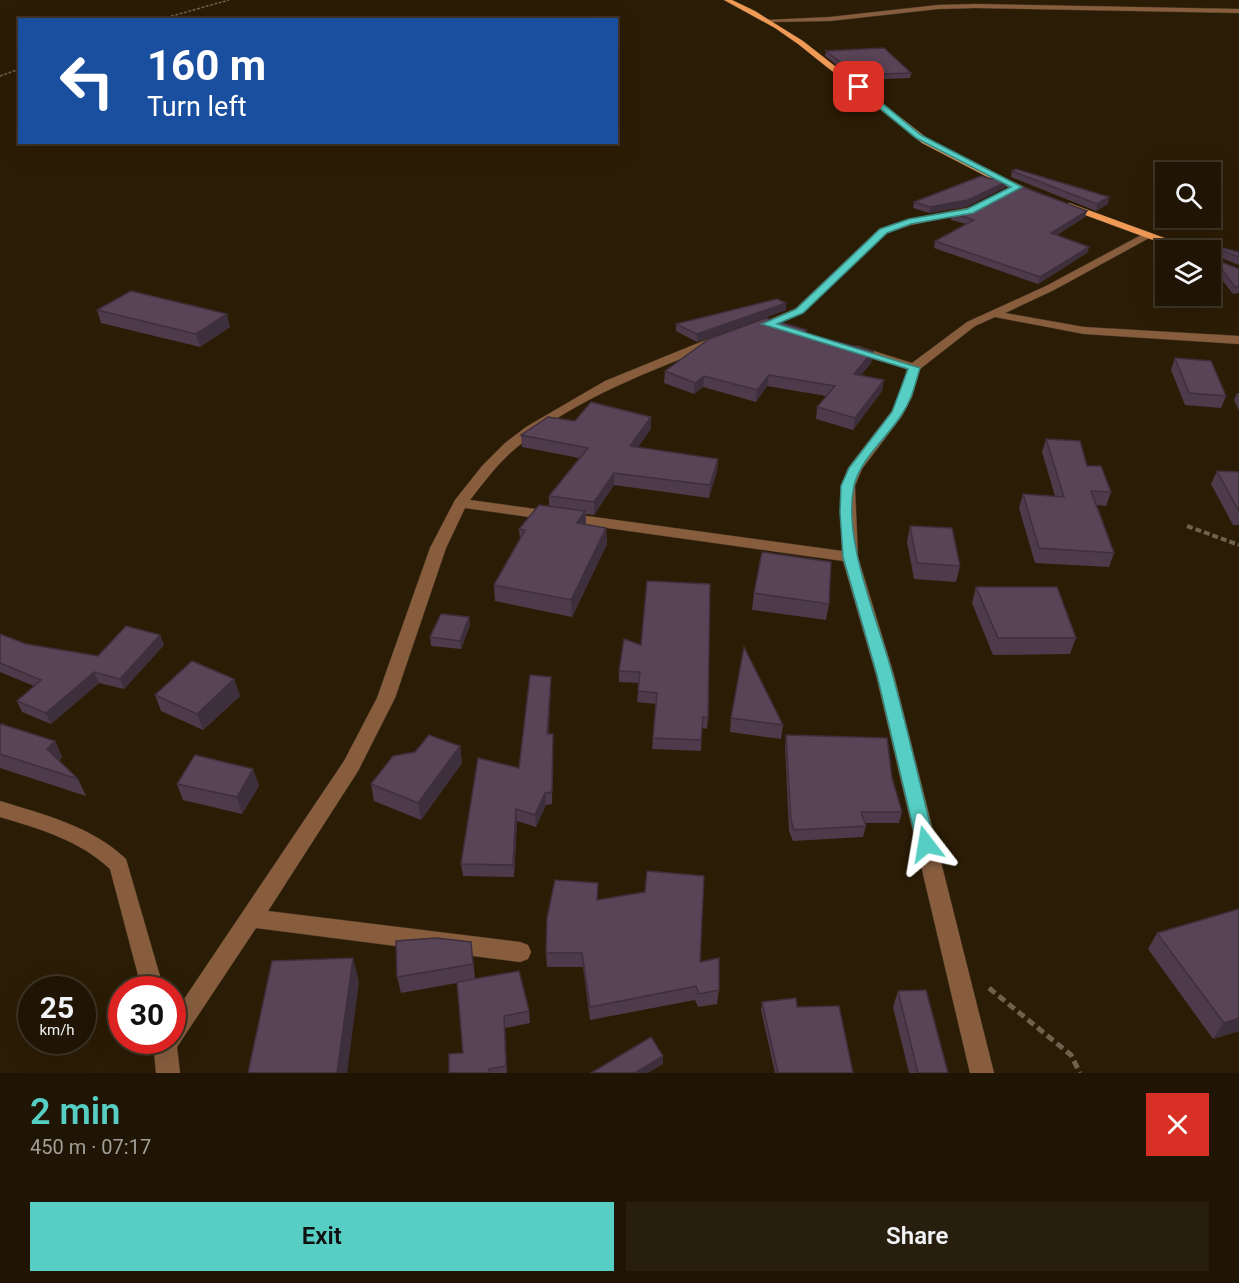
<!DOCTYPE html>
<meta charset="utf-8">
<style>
body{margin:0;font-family:Roboto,sans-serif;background:#281e0e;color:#f1f3f6;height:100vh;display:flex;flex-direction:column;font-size:22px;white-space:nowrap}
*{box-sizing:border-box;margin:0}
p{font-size:20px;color:#a29f9a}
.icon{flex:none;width:33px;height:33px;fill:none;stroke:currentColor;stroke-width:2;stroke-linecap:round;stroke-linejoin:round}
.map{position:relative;height:1073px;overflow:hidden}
.drawer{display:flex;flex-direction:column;background:#201504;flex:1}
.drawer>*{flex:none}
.banner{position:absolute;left:18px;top:18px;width:600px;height:126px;border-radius:0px;box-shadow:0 6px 24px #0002,0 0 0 2px #3d3426;background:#1a4fa0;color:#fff;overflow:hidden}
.controls{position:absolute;left:1155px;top:162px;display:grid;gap:12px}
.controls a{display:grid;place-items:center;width:66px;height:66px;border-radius:0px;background:#201504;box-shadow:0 6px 24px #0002,0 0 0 2px #3d3426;font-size:30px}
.speed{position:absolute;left:18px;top:976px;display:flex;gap:12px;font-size:30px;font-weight:700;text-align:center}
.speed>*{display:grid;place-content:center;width:78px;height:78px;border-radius:50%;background:#201504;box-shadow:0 6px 24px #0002,0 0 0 2px #3d3426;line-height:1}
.speed small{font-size:15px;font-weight:400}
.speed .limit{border:9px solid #d22;background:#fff;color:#111}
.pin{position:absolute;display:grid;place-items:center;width:51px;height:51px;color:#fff;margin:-26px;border-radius:12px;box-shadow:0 3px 9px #0006}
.me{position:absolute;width:66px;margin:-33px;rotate:346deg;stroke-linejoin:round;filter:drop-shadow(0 0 4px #0008)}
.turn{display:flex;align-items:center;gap:21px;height:126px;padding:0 30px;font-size:27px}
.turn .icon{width:78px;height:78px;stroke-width:2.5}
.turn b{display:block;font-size:42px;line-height:51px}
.round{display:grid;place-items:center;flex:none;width:63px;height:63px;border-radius:0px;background:#281e0e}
.summary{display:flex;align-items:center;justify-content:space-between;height:102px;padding:0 30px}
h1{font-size:36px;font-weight:600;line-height:45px;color:#56cec4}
.primary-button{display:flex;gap:12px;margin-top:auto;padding:12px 30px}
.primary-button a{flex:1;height:69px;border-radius:0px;background:#56cec4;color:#111;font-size:24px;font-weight:600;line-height:69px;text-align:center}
.primary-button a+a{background:#281e0e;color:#f1f3f6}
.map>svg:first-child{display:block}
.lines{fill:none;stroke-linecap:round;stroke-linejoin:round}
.minor-casing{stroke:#473823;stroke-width:1}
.major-casing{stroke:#473823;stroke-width:1}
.path-far2{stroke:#6f614d;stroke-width:1.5;stroke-dasharray:3 1.5;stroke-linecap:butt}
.path-far1{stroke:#6f614d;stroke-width:4;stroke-dasharray:6 3;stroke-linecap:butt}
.path{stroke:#6f614d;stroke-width:5;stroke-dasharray:8 4.5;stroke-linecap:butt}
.minor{fill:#875d3e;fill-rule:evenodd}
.major{fill:#f09a56;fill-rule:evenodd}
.wall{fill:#4d3a4a}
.shaded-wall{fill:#3e2f3c}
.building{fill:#594356;stroke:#3e2f3c;stroke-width:1.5}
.route{fill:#56cec4;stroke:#38867f;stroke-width:1.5}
</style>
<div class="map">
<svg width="1239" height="1073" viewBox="0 0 1239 1073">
<rect width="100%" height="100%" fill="#2b1c05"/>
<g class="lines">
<defs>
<g id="minor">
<path d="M 976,4 L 1239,9 L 1239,13 L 976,8 L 938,9 L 830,21 L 769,22 L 766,20 L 830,17 L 938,5 Z"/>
<path d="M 972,207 L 975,208 L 975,212 L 911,225 L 887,233 L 803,313 L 761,329 L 753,329 L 751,327 L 795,309 L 879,229 L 909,219 Z"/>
<path d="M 1147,232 L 1151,233 L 1151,237 L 1054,290 L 1005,313 L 1084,327 L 1239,336 L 1239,344 L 1084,334 L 995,317 L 975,326 L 920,369 L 912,397 L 902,416 L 862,469 L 855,486 L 858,557 L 894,675 L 994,1073 L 970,1073 L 876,675 L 843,561 L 465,508 L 446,548 L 395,698 L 358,771 L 268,911 L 520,942 L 528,945 L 531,952 L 528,959 L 520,962 L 256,928 L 177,1047 L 180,1073 L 156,1073 L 153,1041 L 172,1041 L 172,1017 L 344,761 L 377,698 L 430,548 L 455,500 L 482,466 L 505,443 L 526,427 L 605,381 L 713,337 L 721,337 L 721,343 C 651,371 575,398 516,448 C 498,463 484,482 470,500 L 842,551 L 841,486 L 848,468 L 891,412 L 900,397 L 907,369 L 850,352 L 850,346 L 858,346 L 912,363 L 967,322 L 1046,286 Z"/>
<path d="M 0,801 C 45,815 91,826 126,859 L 164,990 L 142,990 L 110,869 C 79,840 40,829 0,817 Z"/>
</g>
<g id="major">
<path d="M 724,0 L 732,0 L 755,11 L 803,41 L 928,139 L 975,165 L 1040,194 L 1032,196 L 1001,184 L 922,143 L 798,44 L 775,28 Z"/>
<path d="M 1069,203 L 1192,248 L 1193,250 L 1180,250 L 1066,208 L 1064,206 Z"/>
</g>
</defs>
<use href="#minor" class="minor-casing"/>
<use href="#major" class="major-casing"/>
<g class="path-far2">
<path d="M 158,20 L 229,0"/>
<path d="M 0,76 L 20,69"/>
</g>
<path class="path-far1" d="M 1187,526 L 1239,545"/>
<path class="path" d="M 989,988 L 1071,1055 L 1080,1073"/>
<use href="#minor" class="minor"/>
<use href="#major" class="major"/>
</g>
<g class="wall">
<path d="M 826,51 L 911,73 L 910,78 L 856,80 L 825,56 Z"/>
<path d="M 1012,171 L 1108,204 L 1096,211 L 1011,177 Z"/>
<path d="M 992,179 L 1006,187 L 966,207 L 929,213 L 913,208 L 914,202 Z"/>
<path d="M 952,213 L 1085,217 L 1057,235 L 1089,247 L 1087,253 L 1038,284 L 934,248 L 935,241 L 966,224 L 951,220 Z"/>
<path d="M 1201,243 L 1239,252 L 1239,265 L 1211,254 L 1210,250 L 1199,250 Z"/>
<path d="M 1214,259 L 1239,269 L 1239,293 L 1233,294 L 1211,266 Z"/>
<path d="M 786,303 L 786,310 L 697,342 L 676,331 L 676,324 Z"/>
<path d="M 97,310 L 230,327 L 200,347 L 101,323 Z"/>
<path d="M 806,334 L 873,351 L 871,363 L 860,376 L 882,391 L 853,430 L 816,419 L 817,407 L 826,396 L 767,386 L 756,402 L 703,387 L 694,394 L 664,383 L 665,371 Z"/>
<path d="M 1175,358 L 1226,396 L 1221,408 L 1185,405 L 1171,370 Z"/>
<path d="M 1237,393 L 1239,393 L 1239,411 L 1234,400 Z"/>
<path d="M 651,417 L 651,429 L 638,447 L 718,459 L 717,471 L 709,498 L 614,485 L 594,515 L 586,514 L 586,525 L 606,528 L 607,544 L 572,617 L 495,601 L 494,585 L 520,540 L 519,529 L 549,506 L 549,496 L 579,458 L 522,447 L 521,435 L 575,421 Z"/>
<path d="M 1046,439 L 1087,466 L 1111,492 L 1106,506 L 1097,505 L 1114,553 L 1109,567 L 1035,563 L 1019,508 L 1023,494 L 1055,496 L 1042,452 Z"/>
<path d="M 1217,471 L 1239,472 L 1239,525 L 1233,525 L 1211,484 Z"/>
<path d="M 910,526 L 960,566 L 956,582 L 914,579 L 907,542 Z"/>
<path d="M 976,587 L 1076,638 L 1070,654 L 993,655 L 972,603 Z"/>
<path d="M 754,593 L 829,604 L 826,620 L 752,610 Z"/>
<path d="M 469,617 L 470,625 L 461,649 L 431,646 L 430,637 Z"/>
<path d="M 0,634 L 26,644 L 98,656 L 160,635 L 164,645 L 124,689 L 99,683 L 51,724 L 22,712 L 17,701 L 34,686 L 0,672 Z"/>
<path d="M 624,639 L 708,718 L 707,729 L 702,728 L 701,751 L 652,749 L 656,704 L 637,702 L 639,683 L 619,682 L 619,671 Z"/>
<path d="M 234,679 L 240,696 L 203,730 L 161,711 L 155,695 Z"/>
<path d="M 551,689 L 548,734 L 553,746 L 552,804 L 546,805 L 536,827 L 517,821 L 514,877 L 463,876 L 461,864 L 519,768 Z"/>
<path d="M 731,718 L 783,725 L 781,739 L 730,732 Z"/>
<path d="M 0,726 L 55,741 L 62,757 L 59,761 L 78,779 L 86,796 L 0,768 Z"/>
<path d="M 786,735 L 892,778 L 902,812 L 899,823 L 865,823 L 866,826 L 863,837 L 793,841 L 789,831 L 785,746 Z"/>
<path d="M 460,746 L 462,763 L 421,820 L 374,801 L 371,784 Z"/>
<path d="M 253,769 L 259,786 L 242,814 L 183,800 L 177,784 Z"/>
<path d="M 598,900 L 700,962 L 719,990 L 717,1004 L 698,1007 L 695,1000 L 590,1020 L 583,967 L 547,967 L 546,953 Z"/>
<path d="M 1157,933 L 1239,1031 L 1213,1039 L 1148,949 Z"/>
<path d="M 473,958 L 475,979 L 529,1011 L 530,1023 L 505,1028 L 507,1073 L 449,1073 L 463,1053 L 457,983 L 401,993 L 397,977 Z"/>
<path d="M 898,991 L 948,1073 L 909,1073 L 893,1007 Z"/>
<path d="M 762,1002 L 797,1007 L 853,1073 L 775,1073 L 761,1010 Z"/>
</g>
<g class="shaded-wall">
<path d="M 1008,181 L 1006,187 L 966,207 L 929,213 L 930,207 Z"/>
<path d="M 1109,197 L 1108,204 L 1096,211 L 1097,204 Z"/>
<path d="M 1087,211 L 1085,217 L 1049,239 L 1051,233 Z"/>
<path d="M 1089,247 L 1087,253 L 1038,284 L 1040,277 Z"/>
<path d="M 786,303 L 786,310 L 697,342 L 697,334 Z"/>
<path d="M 227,314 L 230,327 L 200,347 L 196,334 Z"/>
<path d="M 873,351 L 871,363 L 852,386 L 854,374 Z"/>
<path d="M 769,375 L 767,386 L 756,402 L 757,390 Z"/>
<path d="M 704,376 L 703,387 L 694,394 L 695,383 Z"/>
<path d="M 884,380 L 882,391 L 853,430 L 855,418 Z"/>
<path d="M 651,417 L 651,429 L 630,458 L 630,446 Z"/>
<path d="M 718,459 L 717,471 L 709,498 L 710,485 Z"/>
<path d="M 614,473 L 614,485 L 594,515 L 594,502 Z"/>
<path d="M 585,511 L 586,527 L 577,523 Z"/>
<path d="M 606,528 L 607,544 L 572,617 L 571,600 Z"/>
<path d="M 469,617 L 470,625 L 461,649 L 460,641 Z"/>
<path d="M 160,635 L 164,645 L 124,689 L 120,679 Z"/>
<path d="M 94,672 L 99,683 L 51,724 L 46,713 Z"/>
<path d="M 551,677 L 551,689 L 548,746 L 547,734 Z"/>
<path d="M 234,679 L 240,696 L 203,730 L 197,714 Z"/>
<path d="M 55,741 L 62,757 L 55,765 L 47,749 Z"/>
<path d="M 460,746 L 462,763 L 421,820 L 418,803 Z"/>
<path d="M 253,769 L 259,786 L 242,814 L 237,797 Z"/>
<path d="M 545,793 L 546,805 L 536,827 L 535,815 Z"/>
<path d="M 516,809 L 517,821 L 514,877 L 513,865 Z"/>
<path d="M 353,958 L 359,982 L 347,1073 L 337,1073 Z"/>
<path d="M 504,1016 L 505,1028 L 507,1073 L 506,1066 Z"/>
<path d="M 1239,1018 L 1239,1031 L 1213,1039 L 1224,1023 Z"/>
<path d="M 663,1056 L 663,1064 L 648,1073 L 635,1073 Z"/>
</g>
<g class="building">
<path d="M 884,48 L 911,73 L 857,75 L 826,51 Z"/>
<path d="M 1016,169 L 1109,197 L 1097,204 L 1012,171 Z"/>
<path d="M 981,176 L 992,179 L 999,176 L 1008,181 L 968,200 L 930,207 L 914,202 Z"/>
<path d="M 1020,186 L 1087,211 L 1051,233 L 1089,247 L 1040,277 L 935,241 L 974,220 L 952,213 L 975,209 Z"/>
<path d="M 1201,243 L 1239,252 L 1239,257 L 1213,247 L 1210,254 L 1210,250 L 1207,250 Z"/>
<path d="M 1214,259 L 1239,269 L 1239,287 L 1235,287 Z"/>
<path d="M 131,291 L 227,314 L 196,334 L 97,310 Z"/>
<path d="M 777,299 L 786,303 L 697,334 L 676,324 Z"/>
<path d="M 766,318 L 807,330 L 803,333 L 873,351 L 854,374 L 884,380 L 855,418 L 817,407 L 835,386 L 769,375 L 757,390 L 704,376 L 695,383 L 665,371 L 709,339 Z"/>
<path d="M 1175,358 L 1211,361 L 1226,396 L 1189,393 Z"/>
<path d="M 591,402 L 651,417 L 630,446 L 718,459 L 710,485 L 614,473 L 594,502 L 549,496 L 588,448 L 521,435 L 548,417 L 575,421 Z"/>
<path d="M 1046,439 L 1080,441 L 1087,466 L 1101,466 L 1111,492 L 1091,491 L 1114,553 L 1039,548 L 1023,494 L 1064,497 Z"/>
<path d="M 1217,471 L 1239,472 L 1239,511 Z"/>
<path d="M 539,505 L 585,511 L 577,523 L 606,528 L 571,600 L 494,585 L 525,530 L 519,529 Z"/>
<path d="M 910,526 L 952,528 L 960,566 L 917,563 Z"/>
<path d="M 762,552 L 831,562 L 829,604 L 754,593 Z"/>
<path d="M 647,581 L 710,584 L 708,718 L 703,717 L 701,740 L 653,738 L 657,693 L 638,691 L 640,672 L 619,671 L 624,639 L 641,645 Z"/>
<path d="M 976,587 L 1057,587 L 1076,638 L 998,638 Z"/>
<path d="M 441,614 L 469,617 L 460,641 L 430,637 Z"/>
<path d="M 126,626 L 160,635 L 120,679 L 94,672 L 46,713 L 17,701 L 41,680 L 0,663 L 0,634 L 26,644 L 98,656 Z"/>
<path d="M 744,647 L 783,725 L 731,718 Z"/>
<path d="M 192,661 L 234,679 L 197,714 L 155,695 Z"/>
<path d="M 530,675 L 551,677 L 547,734 L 553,734 L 552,792 L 545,793 L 535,815 L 516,809 L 513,865 L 461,864 L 478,758 L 519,768 Z"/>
<path d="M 1,724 L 55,741 L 47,749 L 78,779 L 0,754 L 0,726 Z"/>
<path d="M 429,735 L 460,746 L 418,803 L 371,784 L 393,756 L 415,752 Z"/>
<path d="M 786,735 L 887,738 L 892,778 L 902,812 L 861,812 L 866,826 L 794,830 L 791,820 Z"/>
<path d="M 195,755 L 253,769 L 237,797 L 177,784 Z"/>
<path d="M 647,871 L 704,876 L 700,962 L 719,958 L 719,990 L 699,994 L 696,986 L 590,1007 L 582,953 L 546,953 L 547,918 L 555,880 L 598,883 L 597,900 L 645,892 Z"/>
<path d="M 1239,909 L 1239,1018 L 1224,1023 L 1157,933 Z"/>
<path d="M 436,938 L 471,942 L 473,964 L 397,977 L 396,941 Z"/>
<path d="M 353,958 L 337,1073 L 248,1073 L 272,961 Z"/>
<path d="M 519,971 L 529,1011 L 504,1016 L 506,1066 L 489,1069 L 489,1073 L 449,1073 L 449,1054 L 463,1053 L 457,982 Z"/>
<path d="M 926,990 L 948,1073 L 918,1073 L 898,991 Z"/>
<path d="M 796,998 L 797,1007 L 839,1006 L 853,1073 L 778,1073 L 762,1002 Z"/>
<path d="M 651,1037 L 663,1056 L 635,1073 L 591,1073 Z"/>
</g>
<path class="route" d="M 856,86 L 861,86 L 921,135 L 1022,187 L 973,213 L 911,224 L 887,233 L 803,313 L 777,324 L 920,368 C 915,384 912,400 902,414 C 888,437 860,459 854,486 C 842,540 879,623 893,676 C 908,732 921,788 935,844 L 932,850 L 926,852 L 919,850 L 917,844 L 877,675 L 843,557 L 840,512 L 841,486 L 849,468 L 892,412 L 908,369 L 762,324 L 796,309 L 880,229 L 909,219 L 967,209 L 1011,187 L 916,138 L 856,89 Z"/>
</svg>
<div class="controls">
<a><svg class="icon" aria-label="search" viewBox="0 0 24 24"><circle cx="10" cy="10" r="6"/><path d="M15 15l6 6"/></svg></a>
<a><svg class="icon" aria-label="layers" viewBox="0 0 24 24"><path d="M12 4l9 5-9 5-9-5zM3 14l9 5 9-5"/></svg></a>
</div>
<div class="speed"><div>25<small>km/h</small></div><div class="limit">30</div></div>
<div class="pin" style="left:859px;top:87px;background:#d93025"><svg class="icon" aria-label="arrive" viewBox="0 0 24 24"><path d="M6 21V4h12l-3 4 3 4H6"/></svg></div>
<svg class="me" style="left:926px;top:844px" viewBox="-20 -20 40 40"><path d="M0-17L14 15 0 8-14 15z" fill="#56cec4" stroke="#fff" stroke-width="4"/></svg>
<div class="banner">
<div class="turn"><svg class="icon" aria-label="left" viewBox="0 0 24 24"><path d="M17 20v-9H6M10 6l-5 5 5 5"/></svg><div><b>160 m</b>Turn left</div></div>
</div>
</div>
<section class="drawer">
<div class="summary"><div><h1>2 min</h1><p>450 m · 07:17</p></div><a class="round" style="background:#d93025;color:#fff"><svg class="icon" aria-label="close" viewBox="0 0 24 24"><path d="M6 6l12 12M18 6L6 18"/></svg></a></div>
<div class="primary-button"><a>Exit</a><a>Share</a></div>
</section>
